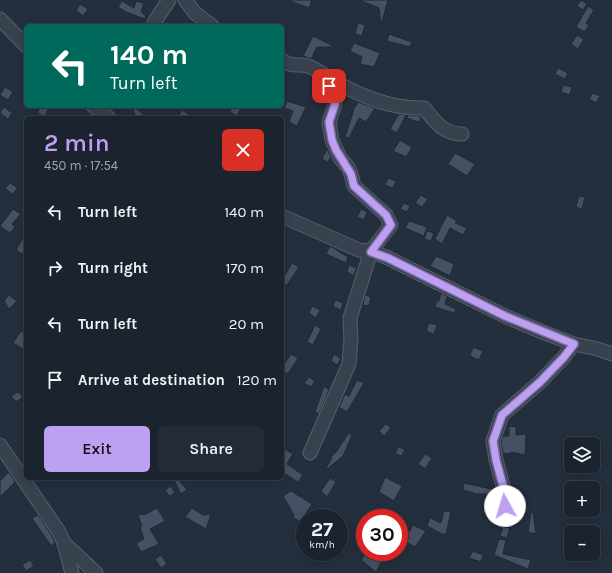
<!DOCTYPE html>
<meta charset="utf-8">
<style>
body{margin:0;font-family:Karla,sans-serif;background:#242b36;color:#f1f3f6;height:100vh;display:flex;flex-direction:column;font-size:15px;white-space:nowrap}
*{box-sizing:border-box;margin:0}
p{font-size:13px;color:#a0a4aa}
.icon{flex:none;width:22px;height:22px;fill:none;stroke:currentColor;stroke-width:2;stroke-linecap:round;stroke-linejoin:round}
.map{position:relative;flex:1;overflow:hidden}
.details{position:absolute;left:24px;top:116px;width:260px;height:364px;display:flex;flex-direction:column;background:#1b232e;border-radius:6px;box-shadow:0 2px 10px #0003,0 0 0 1px #39404a}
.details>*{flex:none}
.hud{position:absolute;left:24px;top:24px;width:260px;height:84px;border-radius:6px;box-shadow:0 2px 10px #0003,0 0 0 1px #39404a;background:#00695c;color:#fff;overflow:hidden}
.buttons{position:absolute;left:564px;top:437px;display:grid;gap:8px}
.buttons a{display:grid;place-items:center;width:36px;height:36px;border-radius:6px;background:#1b232e;box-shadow:0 2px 10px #0003,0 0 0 1px #39404a;font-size:20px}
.speed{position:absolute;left:296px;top:509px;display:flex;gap:8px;font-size:20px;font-weight:700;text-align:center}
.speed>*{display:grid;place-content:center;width:52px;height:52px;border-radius:50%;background:#1b232e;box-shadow:0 2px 10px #0003,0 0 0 1px #39404a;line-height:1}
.speed small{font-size:10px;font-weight:400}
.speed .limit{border:6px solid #d22;background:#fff;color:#111}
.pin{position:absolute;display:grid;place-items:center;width:34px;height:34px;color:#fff;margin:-17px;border-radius:8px;box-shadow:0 2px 6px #0006}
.me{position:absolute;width:44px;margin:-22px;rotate:354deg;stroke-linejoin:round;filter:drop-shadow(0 0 3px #0008)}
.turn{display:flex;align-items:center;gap:14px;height:84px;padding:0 20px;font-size:18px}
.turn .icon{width:52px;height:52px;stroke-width:2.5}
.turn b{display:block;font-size:28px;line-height:34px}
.round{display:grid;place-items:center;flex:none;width:42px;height:42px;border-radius:6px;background:#242b36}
.overview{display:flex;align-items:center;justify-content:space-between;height:68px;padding:0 20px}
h1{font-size:24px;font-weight:600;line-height:30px;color:#bca0f2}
.primary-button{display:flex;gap:8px;margin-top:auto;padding:8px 20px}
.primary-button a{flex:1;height:46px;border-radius:6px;background:#bca0f2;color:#111;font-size:16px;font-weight:600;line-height:46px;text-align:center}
.primary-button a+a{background:#242b36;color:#f1f3f6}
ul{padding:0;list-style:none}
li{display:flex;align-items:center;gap:12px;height:56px;padding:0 20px}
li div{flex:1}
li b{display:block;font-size:15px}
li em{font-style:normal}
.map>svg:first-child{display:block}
.building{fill:#455162;stroke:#1f2835}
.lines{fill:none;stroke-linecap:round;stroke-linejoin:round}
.minor-casing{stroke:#565f6c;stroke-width:15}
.minor{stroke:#38414e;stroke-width:13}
.route-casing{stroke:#7a689d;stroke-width:10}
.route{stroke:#bca0f2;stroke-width:7}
</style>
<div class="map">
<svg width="612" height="573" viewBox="0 0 612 573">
<rect width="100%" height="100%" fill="#242f3e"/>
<g class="building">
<path d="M 290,0 L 312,0 L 309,8 L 290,1 Z"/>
<path d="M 359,0 L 388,0 L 381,25 L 379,8 Z"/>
<path d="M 581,0 L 587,4 L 583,10 L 577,6 Z"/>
<path d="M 122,1 L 134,8 L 136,1 L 144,3 L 141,12 L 146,16 L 145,19 L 126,12 L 118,7 Z"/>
<path d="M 80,4 L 88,9 L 83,16 L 76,10 Z"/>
<path d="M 588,6 L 594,10 L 586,23 L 589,25 L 585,32 L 576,27 Z"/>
<path d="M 358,23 L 365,25 L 362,36 L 355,34 Z"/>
<path d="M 389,34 L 412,42 L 410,47 L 387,41 Z"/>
<path d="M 577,35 L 584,39 L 578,49 L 571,44 Z"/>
<path d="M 313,36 L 335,47 L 317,47 L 311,59 L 303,56 Z"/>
<path d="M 354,43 L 380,53 L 374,67 L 360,64 L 362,57 L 350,51 Z"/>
<path d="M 558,68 L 568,73 L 565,79 L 555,74 Z"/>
<path d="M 563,85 L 572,87 L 570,95 L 561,92 Z"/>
<path d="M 5,87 L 13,92 L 8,100 L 0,95 Z"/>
<path d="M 593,93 L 600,96 L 596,103 L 589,99 Z"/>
<path d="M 287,101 L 306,107 L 297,126 L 289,122 L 293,111 L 284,108 Z"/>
<path d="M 358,102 L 375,108 L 366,122 L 359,118 L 349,138 L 345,137 L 355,106 L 356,106 Z"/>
<path d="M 42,106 L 50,106 L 44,117 L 37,112 Z"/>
<path d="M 132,106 L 133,106 L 148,118 L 136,118 Z"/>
<path d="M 233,106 L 237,106 L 241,108 L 237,116 L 230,112 Z"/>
<path d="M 4,107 L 12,113 L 8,119 L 0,113 Z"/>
<path d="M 182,110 L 195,118 L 177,118 Z"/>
<path d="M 399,114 L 406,115 L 397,133 L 390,129 Z"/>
<path d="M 408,115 L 420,116 L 421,117 L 419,122 L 407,118 Z"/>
<path d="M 400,140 L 412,147 L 406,157 L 393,151 Z"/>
<path d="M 327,149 L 331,157 L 328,162 L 322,159 Z"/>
<path d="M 455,153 L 475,164 L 467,176 L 448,164 Z"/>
<path d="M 388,178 L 396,181 L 393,188 L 385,185 Z"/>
<path d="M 10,183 L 18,188 L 12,194 L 5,188 Z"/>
<path d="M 421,195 L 428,199 L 422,207 L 415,203 Z"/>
<path d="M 579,196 L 585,197 L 582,209 L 576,207 Z"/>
<path d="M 404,203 L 410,206 L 407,212 L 400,209 Z"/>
<path d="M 13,209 L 21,214 L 12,224 L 15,227 L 11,232 L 8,232 L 0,226 Z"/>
<path d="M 361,209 L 367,212 L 364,220 L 357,217 Z"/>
<path d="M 447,215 L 457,221 L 455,223 L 467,228 L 463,235 L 450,228 L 442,244 L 435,239 Z"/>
<path d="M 409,221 L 427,227 L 424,236 L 405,228 Z"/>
<path d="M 427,231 L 434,233 L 431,241 L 424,239 Z"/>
<path d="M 26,233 L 26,247 L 22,254 L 16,250 Z"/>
<path d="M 330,246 L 348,257 L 346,263 L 326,254 Z"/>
<path d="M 436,256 L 454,264 L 450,276 L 430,266 Z"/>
<path d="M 292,263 L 299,267 L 287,285 L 282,283 L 282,280 Z"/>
<path d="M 349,265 L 357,268 L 353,276 L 347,271 Z"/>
<path d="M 441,293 L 447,296 L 445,304 L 456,309 L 454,313 L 435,307 L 437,300 L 439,301 Z"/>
<path d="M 9,295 L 17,301 L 9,309 L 4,301 Z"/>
<path d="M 365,295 L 371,297 L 369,306 L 363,305 Z"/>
<path d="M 335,300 L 343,303 L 341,310 L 333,307 Z"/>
<path d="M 312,306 L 320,310 L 316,318 L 309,313 Z"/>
<path d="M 429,323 L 437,325 L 434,334 L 426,331 Z"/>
<path d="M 315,325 L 321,329 L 313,345 L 307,342 Z"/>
<path d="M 21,331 L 26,335 L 26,345 L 23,349 L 13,343 Z"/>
<path d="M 473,347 L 483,351 L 479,360 L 470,356 Z"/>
<path d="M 291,354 L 298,358 L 288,374 L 282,370 L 282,367 Z"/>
<path d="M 334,354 L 341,359 L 337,365 L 331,361 Z"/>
<path d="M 309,377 L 315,381 L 311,387 L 304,383 Z"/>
<path d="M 357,380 L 364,383 L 347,412 L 339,407 L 345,394 L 349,396 Z"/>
<path d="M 324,386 L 329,390 L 319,414 L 315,412 Z"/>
<path d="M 18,392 L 23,397 L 16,402 L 11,396 Z"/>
<path d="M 386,424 L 391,428 L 384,436 L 379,431 Z"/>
<path d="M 509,426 L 516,427 L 516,435 L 526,434 L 525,455 L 511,452 L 511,454 L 503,453 L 501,442 L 503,436 L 509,436 Z"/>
<path d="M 349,433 L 352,435 L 343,456 L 327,469 L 326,468 L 332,458 L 331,457 L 336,452 Z"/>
<path d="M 282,447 L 293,454 L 287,464 L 303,475 L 298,482 L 282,472 Z"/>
<path d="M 398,447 L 405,449 L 402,456 L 395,454 Z"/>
<path d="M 425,454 L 432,458 L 425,469 L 418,464 Z"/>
<path d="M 9,472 L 15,482 L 0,497 L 0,481 Z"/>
<path d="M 385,477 L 402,486 L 394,501 L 379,492 Z"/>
<path d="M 173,478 L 177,478 L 187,490 L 181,494 Z"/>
<path d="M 330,478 L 336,482 L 327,497 L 321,491 Z"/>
<path d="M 464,483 L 496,490 L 497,494 L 474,494 L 474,493 L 463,490 Z"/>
<path d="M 171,486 L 175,493 L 169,496 L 165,490 Z"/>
<path d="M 291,491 L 312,504 L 300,522 L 293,517 L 294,515 L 283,496 Z"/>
<path d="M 157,508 L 165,521 L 150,529 L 159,544 L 141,552 L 136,543 L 144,539 L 140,527 L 142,526 L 138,515 L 146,514 Z"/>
<path d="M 192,508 L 203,515 L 211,514 L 206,529 L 185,517 Z"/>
<path d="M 444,511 L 451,512 L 446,534 L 444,534 L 444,535 L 427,526 L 430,518 L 441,523 Z"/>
<path d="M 531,512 L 533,512 L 536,534 L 528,532 Z"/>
<path d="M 38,515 L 52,536 L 55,543 L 51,546 L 32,518 Z"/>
<path d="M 365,515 L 365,536 L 356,530 Z"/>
<path d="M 399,525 L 409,532 L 413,525 L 426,531 L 415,547 L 404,541 L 399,549 Z"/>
<path d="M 503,527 L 510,528 L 507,538 L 500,536 Z"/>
<path d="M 499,539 L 506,540 L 503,554 L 531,560 L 528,569 L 494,555 Z"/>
<path d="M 473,551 L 483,555 L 481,562 L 469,558 Z"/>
<path d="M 366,552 L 387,552 L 376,572 L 361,560 Z"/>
<path d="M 161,555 L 167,564 L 161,568 L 155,559 Z"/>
<path d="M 30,560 L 34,566 L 26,571 L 22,565 Z"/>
</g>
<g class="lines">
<defs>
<g id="minor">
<path d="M 185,0 L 195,13 L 212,26"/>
<path d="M 0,19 L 26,46"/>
<path d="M 153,26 L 155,21 L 169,0"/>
<path d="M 282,60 C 292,68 299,63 308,66 C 318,70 327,77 336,82 C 363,97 392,109 424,108 C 436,122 443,134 462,134"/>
<path d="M 93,106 L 109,118"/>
<path d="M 282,216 L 359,250 L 371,251 L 388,258 L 505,316 L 545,333 L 574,344 L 598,349 L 612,354"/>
<path d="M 0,445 L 59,532 L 64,543 L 72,573"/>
<path d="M 310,453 L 349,364 L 351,339 L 350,318 L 371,251 L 391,225 L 386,215 L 354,186 L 351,174 L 348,167 L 340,158 L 332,140 L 329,122 L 335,104 L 334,99 L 330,95 L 329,86 L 331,79"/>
<path d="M 505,519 L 505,493 L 496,460 L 493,441 L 502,415 L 540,382 L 564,357 L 574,344"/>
<path d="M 64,543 L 96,573"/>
</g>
</defs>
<use href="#minor" class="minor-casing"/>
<use href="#minor" class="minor"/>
</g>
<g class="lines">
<defs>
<path id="route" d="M 329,86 L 330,94 L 334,99 L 335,104 L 329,122 L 332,140 L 336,150 L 351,174 L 354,186 L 386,215 L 391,225 L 371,252 L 388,258 L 505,316 L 574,344 L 564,357 L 540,382 L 502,415 L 493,441 L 496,460 L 505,493 L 505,506"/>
</defs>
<use href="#route" class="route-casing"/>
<use href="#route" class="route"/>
</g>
</svg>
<div class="buttons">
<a><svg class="icon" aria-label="layers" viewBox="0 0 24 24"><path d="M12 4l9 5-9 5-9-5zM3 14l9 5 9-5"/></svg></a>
<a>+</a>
<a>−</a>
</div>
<div class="speed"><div>27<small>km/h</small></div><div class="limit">30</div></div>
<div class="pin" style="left:329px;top:86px;background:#d93025"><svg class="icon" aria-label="arrive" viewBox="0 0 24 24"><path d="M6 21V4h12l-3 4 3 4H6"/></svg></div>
<svg class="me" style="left:505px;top:506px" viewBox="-20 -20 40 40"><circle r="19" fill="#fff"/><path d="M0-13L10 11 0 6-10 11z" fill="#bca0f2"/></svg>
<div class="hud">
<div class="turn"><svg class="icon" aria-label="left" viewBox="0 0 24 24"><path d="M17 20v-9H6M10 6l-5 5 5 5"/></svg><div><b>140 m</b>Turn left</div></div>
</div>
<section class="details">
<div class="overview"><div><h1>2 min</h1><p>450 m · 17:54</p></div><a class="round" style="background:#d93025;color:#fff"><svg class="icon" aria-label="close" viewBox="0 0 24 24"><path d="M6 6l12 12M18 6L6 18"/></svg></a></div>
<ul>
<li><svg class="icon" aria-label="left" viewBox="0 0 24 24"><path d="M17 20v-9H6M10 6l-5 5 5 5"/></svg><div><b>Turn left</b></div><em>140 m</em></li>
<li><svg class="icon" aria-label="right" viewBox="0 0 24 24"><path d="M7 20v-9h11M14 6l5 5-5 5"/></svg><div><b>Turn right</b></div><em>170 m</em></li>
<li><svg class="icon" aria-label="left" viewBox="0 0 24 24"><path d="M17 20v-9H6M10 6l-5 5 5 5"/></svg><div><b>Turn left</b></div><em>20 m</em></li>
<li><svg class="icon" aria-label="arrive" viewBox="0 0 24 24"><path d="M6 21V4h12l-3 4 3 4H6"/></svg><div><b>Arrive at destination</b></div><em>120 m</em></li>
</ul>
<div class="primary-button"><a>Exit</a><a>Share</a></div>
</section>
</div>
